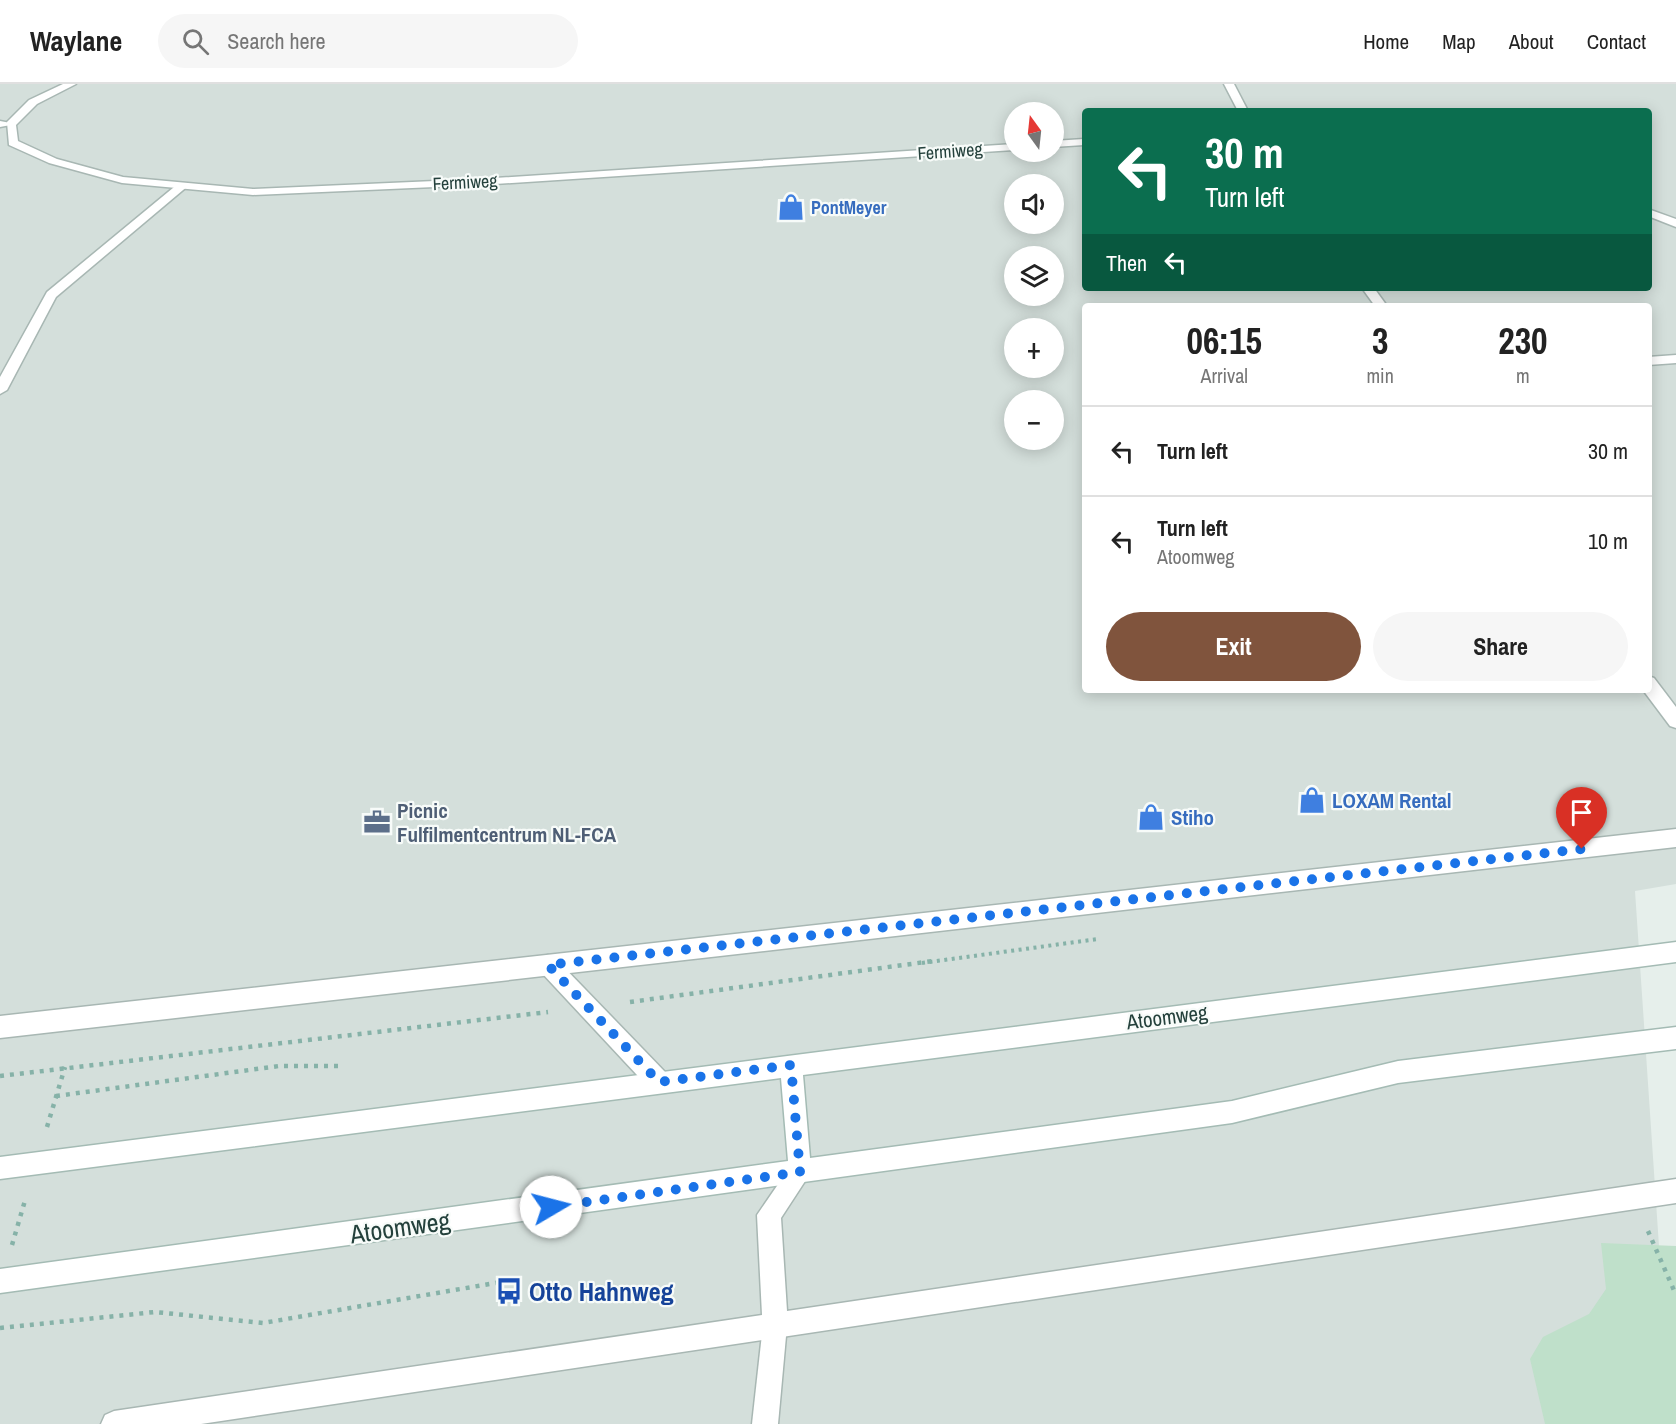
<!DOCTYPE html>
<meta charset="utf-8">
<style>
body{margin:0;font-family:"Archivo Narrow",sans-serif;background:#f6f6f6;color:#222;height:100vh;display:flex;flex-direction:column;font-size:22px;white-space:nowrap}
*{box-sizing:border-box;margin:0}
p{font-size:20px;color:#767676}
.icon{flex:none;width:33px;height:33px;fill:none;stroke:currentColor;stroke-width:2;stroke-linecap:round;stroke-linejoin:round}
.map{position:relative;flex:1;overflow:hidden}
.drawer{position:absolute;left:1082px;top:219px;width:570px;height:390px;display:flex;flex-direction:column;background:#fff;border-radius:6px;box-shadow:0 3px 15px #0003}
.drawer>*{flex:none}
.banner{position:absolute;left:1082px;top:24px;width:570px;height:183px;border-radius:6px;box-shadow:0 3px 15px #0003;background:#0b6e4f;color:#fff;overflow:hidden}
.needle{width:39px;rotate:345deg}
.tools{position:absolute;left:1004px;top:18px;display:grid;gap:12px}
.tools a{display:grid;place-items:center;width:60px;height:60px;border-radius:50%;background:#fff;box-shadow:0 3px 15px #0003;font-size:30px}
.pin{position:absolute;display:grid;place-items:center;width:51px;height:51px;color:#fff;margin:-62px -26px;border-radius:50% 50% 50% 0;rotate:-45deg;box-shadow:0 0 6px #0007}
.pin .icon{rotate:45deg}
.me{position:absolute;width:66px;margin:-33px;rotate:82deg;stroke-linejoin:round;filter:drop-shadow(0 0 4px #0008)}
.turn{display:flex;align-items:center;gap:21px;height:126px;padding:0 24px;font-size:27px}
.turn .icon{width:78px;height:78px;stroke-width:2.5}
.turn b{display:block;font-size:42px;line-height:51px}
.then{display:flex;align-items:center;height:57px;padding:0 24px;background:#0003;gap:12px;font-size:22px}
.eta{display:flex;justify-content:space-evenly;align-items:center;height:102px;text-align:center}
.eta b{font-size:36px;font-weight:700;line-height:42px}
.button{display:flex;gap:12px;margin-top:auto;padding:12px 24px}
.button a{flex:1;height:69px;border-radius:36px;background:#80543d;color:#fff;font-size:24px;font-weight:700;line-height:69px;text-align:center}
.button a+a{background:#f6f6f6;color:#222}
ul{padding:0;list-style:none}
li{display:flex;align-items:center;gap:18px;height:90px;padding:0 24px;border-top:2px solid #e0e0e0}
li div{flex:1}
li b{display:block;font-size:22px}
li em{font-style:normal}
header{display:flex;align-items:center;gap:36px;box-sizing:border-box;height:84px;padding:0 30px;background:#fff;border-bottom:2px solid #e0e0e0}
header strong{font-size:28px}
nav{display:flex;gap:33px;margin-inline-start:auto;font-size:21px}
.search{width:420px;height:54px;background:#f6f6f6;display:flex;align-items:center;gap:15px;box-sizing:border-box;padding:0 21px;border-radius:33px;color:#767676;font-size:22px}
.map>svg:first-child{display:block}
.built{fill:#d4dfdb;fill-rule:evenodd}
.green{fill:#bfe0ca}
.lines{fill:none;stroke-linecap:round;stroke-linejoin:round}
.service-casing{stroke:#a8b7b3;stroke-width:3}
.minor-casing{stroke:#a8b7b3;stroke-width:3}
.secondary-casing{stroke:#a4bbb4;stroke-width:3}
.path-far1{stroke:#86b2a8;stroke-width:4;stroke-dasharray:3 4.5;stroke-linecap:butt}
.path{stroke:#86b2a8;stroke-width:4.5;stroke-dasharray:4 6;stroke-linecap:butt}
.service{fill:#fff;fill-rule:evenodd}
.minor{fill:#fff;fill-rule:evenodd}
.secondary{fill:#fff;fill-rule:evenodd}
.route{stroke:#1a73e8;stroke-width:10;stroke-dasharray:0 18}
.labels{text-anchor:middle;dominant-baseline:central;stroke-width:4.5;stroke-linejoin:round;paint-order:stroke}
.far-street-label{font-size:18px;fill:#24413c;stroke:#f7fbf9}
.far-shop-label{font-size:18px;font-weight:bold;fill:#366cbe;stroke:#f7fbf9;text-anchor:start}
.shop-label{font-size:21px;font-weight:bold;fill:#366cbe;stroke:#f7fbf9;text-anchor:start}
.service-label{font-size:21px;font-weight:bold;fill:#4e5e75;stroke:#f7fbf9;text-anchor:start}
.street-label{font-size:21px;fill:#24413c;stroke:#f7fbf9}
.near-street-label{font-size:26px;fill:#24413c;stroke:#f7fbf9}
.near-transit-label{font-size:26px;font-weight:bold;fill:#164399;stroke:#f7fbf9;text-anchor:start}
</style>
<header>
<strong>Waylane</strong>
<div class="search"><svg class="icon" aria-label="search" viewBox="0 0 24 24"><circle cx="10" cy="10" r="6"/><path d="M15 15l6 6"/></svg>Search here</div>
<nav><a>Home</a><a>Map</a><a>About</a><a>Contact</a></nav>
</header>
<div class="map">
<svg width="1676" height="1340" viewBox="0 0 1676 1340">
<rect width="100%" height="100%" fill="#e6efeb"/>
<path class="built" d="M 0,0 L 1676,0 L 1676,800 L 1635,807 L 1665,1251 L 1676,1340 L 0,1340 ZM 1084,27 L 1648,27 L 1648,204 L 1084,204 ZM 1014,28 L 1053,28 L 1053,68 L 1014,68 ZM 1014,100 L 1053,100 L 1053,140 L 1014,140 ZM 1014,172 L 1053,172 L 1053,212 L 1014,212 ZM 1084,222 L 1648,222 L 1648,606 L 1084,606 ZM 1014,244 L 1053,244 L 1053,284 L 1014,284 ZM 1014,316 L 1053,316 L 1053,356 L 1014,356 Z"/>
<path class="green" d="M 1601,1159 L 1676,1162 L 1676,1340 L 1545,1340 L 1530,1275 L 1543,1253 L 1589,1230 L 1606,1205 Z"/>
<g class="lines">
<defs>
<g id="service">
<path d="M 0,37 L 16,40 L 0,43 Z"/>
<path d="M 179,99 L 189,101 L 56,213 L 7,306 L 0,310 L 0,293 L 47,208 Z"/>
<path d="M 548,871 L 555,874 L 667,990 L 670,998 L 667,1006 L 659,1009 L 651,1006 L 541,888 L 538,881 L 541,874 Z"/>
<path d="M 775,1229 L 784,1232 L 787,1241 L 778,1340 L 752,1340 L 763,1241 L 766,1232 Z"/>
</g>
<g id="minor">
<path d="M 63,0 L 76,0 L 37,20 L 16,41 L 18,57 L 57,75 L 123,93 L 253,105 L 480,95 L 1014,60 L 1014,66 L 480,101 L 253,111 L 122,99 L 49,79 L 9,61 L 7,38 L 29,16 Z"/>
<path d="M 1224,0 L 1234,0 L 1248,27 L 1238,27 Z"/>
<path d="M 1084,55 L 1084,61 L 1053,63 L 1053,57 Z"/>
<path d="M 1648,125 L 1676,135 L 1676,143 L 1648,132 Z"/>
<path d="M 1362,204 L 1374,204 L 1387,222 L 1375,222 Z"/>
<path d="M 1676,271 L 1676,279 L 1648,281 L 1648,273 Z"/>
<path d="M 1648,592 L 1654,594 L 1676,623 L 1676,644 L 1670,642 L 1643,606 L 1648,606 Z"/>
<path d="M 1676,745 L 1676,763 L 0,954 L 0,932 Z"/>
<path d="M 800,1077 L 808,1080 L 811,1088 L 781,1134 L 787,1227 L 1676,1095 L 1676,1119 L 201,1340 L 101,1340 L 105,1331 L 114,1327 L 762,1231 L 757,1131 L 792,1080 Z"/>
</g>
<path id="secondary" d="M 1676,858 L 1676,878 L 803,991 L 810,1074 L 1232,1017 L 1398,977 L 1676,943 L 1676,965 L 1398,999 L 1232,1039 L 0,1209 L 0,1185 L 788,1077 L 781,994 L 0,1095 L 0,1073 Z"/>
</defs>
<use href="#service" class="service-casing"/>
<use href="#minor" class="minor-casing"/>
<use href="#secondary" class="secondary-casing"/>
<path class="path-far1" d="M 922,879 L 1098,855"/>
<g class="path">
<path d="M 630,918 L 933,877"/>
<path d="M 0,992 L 548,928"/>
<path d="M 56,1012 L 279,982 L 344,982"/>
<path d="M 47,1043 L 65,983"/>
<path d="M 1648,1147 L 1676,1211"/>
<path d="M 12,1161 L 26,1113"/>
<path d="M 0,1244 L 155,1228 L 263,1239 L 501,1198"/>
</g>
<use href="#service" class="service"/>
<use href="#minor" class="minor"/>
<use href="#secondary" class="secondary"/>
</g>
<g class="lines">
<path class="route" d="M 551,1123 L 800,1088 L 791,981 L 659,998 L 548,881 L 1582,765"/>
</g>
<defs>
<symbol id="shop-bare" viewBox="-9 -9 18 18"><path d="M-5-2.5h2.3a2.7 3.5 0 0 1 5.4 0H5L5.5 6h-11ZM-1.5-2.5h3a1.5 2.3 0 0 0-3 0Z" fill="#3f7fe0" stroke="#f7fbf9" stroke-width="2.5" paint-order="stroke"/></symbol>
<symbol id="office-bare" viewBox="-9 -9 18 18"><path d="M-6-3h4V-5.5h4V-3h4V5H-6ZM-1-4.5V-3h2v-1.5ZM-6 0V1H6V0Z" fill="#5c6f8a" stroke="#f7fbf9" stroke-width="2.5" paint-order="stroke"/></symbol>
<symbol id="bus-bare" viewBox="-9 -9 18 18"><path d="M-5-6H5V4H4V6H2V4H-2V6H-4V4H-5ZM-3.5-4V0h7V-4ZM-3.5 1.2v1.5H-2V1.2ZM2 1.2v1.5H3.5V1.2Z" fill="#1a4fb4" stroke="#f7fbf9" stroke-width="2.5" paint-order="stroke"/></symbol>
</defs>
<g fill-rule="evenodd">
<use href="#shop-bare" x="772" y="104" width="38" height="38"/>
<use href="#shop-bare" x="1293" y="697" width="38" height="38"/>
<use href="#shop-bare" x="1132" y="714" width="38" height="38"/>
<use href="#office-bare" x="358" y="719" width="38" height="38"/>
<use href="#bus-bare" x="490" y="1188" width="38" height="38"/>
</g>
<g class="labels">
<g class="far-street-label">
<text transform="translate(950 67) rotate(-4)">Fermiweg</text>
<text transform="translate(465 98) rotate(-3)">Fermiweg</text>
</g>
<g class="far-shop-label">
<text x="811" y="123">PontMeyer</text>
</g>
<g class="shop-label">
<text x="1332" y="716">LOXAM Rental</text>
<text x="1171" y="733">Stiho</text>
</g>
<g class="service-label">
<text x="397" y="726">Picnic<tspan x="397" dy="24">Fulfilmentcentrum NL-FCA</tspan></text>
</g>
<g class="street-label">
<text transform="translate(1167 933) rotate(-7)">Atoomweg</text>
</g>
<g class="near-street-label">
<text transform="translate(400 1143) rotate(-8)">Atoomweg</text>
</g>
<g class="near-transit-label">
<text x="529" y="1207">Otto Hahnweg</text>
</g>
</g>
</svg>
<div class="tools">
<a><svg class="needle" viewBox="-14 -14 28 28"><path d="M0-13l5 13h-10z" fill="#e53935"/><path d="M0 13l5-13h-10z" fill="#767676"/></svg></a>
<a><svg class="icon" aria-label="sound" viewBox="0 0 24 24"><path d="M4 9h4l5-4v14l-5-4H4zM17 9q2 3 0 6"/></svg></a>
<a><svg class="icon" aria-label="layers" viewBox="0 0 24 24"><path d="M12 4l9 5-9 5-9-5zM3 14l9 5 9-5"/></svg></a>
<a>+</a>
<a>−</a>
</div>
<div class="pin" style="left:1582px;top:765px;background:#d93025"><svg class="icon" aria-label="arrive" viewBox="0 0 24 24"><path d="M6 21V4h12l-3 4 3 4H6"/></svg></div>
<svg class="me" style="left:551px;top:1123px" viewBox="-20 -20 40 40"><circle r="19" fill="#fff"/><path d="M0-13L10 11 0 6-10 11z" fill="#1a73e8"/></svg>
<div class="banner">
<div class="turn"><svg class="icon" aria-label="left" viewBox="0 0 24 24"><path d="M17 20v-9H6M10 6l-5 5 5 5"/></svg><div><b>30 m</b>Turn left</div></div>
<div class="then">Then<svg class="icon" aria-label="left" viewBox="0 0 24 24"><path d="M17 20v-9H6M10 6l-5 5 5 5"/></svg></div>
</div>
<section class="drawer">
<div class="eta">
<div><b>06:15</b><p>Arrival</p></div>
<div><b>3</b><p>min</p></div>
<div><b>230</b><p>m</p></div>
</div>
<ul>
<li><svg class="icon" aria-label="left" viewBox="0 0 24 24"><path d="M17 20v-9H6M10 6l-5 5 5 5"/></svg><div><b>Turn left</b></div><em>30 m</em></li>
<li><svg class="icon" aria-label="left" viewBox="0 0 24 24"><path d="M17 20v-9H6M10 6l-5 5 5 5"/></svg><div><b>Turn left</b><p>Atoomweg</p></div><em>10 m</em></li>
</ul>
<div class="button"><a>Exit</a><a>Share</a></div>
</section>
</div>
